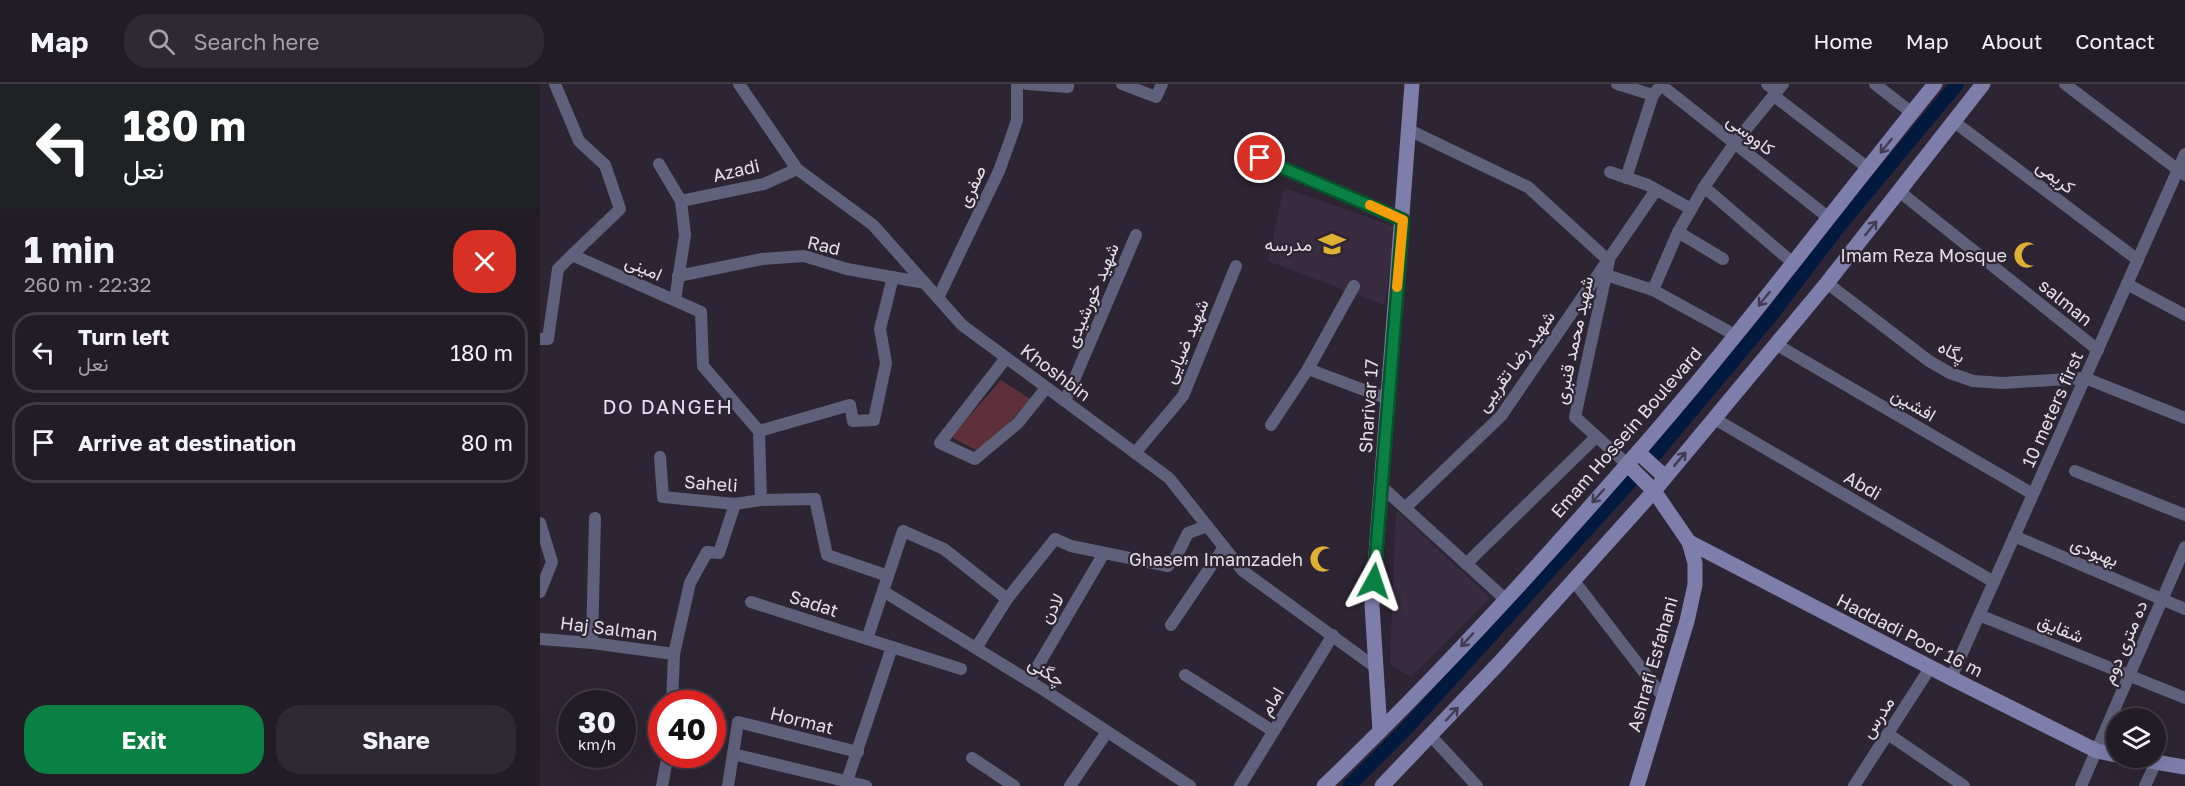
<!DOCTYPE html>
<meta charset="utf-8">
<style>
body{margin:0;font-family:"Golos Text",Vazirmatn,sans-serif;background:#2e2933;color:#f1f3f6;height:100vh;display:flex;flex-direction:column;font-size:22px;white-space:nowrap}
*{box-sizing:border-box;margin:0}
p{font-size:20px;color:#a2a1a7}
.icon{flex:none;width:33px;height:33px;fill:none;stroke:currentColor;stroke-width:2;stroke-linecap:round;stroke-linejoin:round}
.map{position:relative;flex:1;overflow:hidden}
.panel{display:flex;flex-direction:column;background:#221c27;width:540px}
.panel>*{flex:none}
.top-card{background:#202124;color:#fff;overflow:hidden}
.controls{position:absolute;left:1566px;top:624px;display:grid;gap:12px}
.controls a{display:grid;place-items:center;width:60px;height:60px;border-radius:50%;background:#221c27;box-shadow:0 6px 24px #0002,0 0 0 2px #3f3a44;font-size:30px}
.speed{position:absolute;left:18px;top:606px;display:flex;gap:12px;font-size:30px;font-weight:700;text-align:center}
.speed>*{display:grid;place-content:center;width:78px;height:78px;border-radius:50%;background:#221c27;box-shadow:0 6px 24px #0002,0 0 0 2px #3f3a44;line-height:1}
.speed small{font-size:15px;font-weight:400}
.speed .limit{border:9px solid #d22;background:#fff;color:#111}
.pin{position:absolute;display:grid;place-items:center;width:51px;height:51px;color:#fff;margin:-26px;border:3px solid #fff;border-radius:50%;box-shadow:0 2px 6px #0007}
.me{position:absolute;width:66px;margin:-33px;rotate:5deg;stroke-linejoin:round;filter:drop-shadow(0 0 4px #0008)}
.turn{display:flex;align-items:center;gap:21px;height:126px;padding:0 24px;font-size:27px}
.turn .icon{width:78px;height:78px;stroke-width:2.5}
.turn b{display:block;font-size:42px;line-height:51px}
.round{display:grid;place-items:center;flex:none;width:63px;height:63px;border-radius:24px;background:#2e2933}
.summary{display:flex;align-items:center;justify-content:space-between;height:102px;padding:0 24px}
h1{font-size:36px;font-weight:700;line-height:45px}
.primary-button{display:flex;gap:12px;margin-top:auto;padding:12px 24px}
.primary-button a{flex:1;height:69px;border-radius:24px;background:#0b8043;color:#fff;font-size:24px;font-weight:700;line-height:69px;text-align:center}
.primary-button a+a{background:#2e2933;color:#f1f3f6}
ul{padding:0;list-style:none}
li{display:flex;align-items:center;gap:18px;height:81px;margin:0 12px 9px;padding:0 12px;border:3px solid #3f3a44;border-radius:24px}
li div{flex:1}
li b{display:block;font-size:22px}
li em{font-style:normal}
header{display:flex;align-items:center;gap:36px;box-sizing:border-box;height:84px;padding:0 30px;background:#221c27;border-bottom:2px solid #3f3a44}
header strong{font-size:28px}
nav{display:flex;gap:33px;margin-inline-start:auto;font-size:21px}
.search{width:420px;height:54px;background:#2e2933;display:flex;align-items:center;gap:15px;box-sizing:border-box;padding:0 21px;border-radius:24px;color:#a2a1a7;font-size:22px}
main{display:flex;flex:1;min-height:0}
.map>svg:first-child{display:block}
.built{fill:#392c41}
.green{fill:#5e303b}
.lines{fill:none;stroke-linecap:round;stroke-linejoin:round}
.canal{stroke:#00193d;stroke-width:14}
.street{stroke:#5f607b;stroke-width:12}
.secondary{stroke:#7d7eaa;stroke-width:15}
.oneway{stroke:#423b52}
.route-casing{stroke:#07532c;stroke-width:15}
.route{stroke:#0b8043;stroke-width:10}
.slow{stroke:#f59e0b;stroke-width:10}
.labels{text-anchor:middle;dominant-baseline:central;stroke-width:4.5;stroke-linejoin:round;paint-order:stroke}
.street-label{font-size:18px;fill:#e3dee8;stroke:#2e2534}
.poi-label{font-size:18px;fill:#e3dee8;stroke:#2e2534;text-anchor:end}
.neighbourhood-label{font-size:20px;letter-spacing:1.5px;fill:#e9ddf2;stroke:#2e2534}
</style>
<header>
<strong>Map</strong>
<div class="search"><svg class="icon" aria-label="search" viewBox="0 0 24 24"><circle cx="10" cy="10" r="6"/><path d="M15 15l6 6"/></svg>Search here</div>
<nav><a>Home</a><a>Map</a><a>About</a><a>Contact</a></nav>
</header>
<main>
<section class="panel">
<div class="top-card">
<div class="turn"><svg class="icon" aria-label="left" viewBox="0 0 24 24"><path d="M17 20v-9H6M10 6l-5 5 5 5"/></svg><div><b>180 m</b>نعل</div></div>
</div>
<div class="summary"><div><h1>1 min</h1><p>260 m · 22:32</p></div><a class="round" style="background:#d93025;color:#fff"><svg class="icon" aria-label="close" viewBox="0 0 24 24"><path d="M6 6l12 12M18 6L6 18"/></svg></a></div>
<ul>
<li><svg class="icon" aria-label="left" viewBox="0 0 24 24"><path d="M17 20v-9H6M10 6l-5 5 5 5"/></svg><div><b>Turn left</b><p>نعل</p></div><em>180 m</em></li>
<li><svg class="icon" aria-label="arrive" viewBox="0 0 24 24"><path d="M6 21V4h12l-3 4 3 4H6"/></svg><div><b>Arrive at destination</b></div><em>80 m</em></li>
</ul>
<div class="primary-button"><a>Exit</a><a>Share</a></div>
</section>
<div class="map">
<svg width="1645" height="702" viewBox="0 0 1645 702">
<rect width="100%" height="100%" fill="#2e2534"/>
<g class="built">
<path d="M 744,104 L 855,143 L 845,221 L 728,177 Z"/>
<path d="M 856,426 L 950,514 L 871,593 L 850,580 Z"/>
</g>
<path class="green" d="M 461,296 L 490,315 L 467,341 L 438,367 L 411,353 Z"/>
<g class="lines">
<g class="canal">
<path d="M 1112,374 L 1230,233 L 1300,141 L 1417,0"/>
<path d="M 809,702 L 864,647 L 1092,396"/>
</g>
<g class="street">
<path d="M 15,0 L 39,57 L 65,81 L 80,125 L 32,171 L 161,228 L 163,282 L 219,347 L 221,416"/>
<path d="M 199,0 L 257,85 L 333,141 L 422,241 L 629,394 L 703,487 L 835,583"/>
<path d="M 487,0 L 528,3 L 528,0"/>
<path d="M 582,0 L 616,13 L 622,0"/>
<path d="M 1077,0 L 1113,11"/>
<path d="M 1227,0 L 1237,8"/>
<path d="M 1335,0 L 1372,29"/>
<path d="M 1525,0 L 1645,91"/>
<path d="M 1234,12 L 1328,84"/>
<path d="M 1413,37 L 1598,176"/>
<path d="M 869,46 L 988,103 L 1069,177 L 1035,333 L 1087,380"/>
<path d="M 704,67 L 863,136"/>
<path d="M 119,80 L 141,117 L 145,151 L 135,216"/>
<path d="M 1070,88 L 1108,101 L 1151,125"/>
<path d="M 1086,94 L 1113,11 L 1121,1 L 1289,134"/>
<path d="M 1164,103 L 1253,179"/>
<path d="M 1360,108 L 1558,266"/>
<path d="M 141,117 L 224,100 L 257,85"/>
<path d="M 1138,148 L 1183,175"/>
<path d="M 1066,191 L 1113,206 L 1195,251"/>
<path d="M 138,192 L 222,175 L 264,172 L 307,185 L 385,199"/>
<path d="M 1287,199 L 1389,277 L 1410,289 L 1433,297 L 1463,299 L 1545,294 L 1645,334"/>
<path d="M 1587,200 L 1645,231"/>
<path d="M 1113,206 L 1138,148 L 1164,103 L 1194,60 L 1243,0"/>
<path d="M 398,214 L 459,87 L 472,51 L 477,36 L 477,0"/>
<path d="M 0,255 L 8,255 L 18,185 L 32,171"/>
<path d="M 1237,261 L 1493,410"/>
<path d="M 466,274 L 400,359 L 435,375 L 478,339 L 506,304"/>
<path d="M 768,285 L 848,315"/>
<path d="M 525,317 L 596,151"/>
<path d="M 1175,335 L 1454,498"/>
<path d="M 731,341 L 768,285 L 814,202"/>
<path d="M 219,347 L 310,321 L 313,337 L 334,336 L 346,279 L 340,245 L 353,193"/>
<path d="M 595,369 L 643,312 L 696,182"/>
<path d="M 120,373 L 123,413 L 195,420 L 221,416 L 275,415 L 287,471 L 348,492"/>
<path d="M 1535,387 L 1645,431"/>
<path d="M 841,402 L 965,515"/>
<path d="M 865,424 L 961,332 L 1116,106"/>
<path d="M 0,439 L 12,478 L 0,508"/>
<path d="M 1474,452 L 1645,525"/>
<path d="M 926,480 L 1055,354"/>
<path d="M 1034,497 L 1124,614"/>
<path d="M 343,507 L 507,608 L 650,702"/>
<path d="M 211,518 L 421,585"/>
<path d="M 1439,531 L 1645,614"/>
<path d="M 631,541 L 684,463"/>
<path d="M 0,555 L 52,559 L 134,570"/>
<path d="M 327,555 L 363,447 L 404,465 L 467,515"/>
<path d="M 52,559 L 55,434"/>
<path d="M 436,564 L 467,515 L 515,455 L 531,462 L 628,482 L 637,471 L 648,449 L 667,442"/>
<path d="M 645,591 L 733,647"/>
<path d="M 1411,594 L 1645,70"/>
<path d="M 489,597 L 564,469"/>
<path d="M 132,620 L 134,570 L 150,499 L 167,468 L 179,469 L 195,420"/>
<path d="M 1348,650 L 1424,702"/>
<path d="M 891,652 L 937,702"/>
<path d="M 193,670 L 326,702"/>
<path d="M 432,674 L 474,702"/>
<path d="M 307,697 L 352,563"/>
<path d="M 122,702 L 128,670"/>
<path d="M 188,702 L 198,638 L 318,668"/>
<path d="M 530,702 L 567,648"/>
<path d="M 700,702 L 793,551"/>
<path d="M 1314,702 L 1390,584"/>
<path d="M 1541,702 L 1645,463"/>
<path d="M 1605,702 L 1616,678"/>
</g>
<g class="secondary">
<path d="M 1098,368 L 1125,393"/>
<path d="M 1087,380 L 1114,407 L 1149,458 L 1155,479 L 1155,501 L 1147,537 L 1097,702"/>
<path d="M 1149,458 L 1411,594 L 1557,667 L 1576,671"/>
<path d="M 840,647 L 832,521 L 872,0"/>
<path d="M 1592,674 L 1645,683"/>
<path d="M 784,702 C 894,597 998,483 1098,368 C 1202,249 1296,122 1395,0"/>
<path d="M 842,702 L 961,577 L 1114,407 L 1287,199 L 1443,0"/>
</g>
</g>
<defs><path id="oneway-shaft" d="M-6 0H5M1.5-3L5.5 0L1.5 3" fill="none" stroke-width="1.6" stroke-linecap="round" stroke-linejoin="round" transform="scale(1.5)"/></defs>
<g class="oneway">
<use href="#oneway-shaft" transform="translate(1346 62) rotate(129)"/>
<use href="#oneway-shaft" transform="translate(1331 144) rotate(-51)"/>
<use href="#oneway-shaft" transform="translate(1224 215) rotate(129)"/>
<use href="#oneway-shaft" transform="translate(1140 375) rotate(-50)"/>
<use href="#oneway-shaft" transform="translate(1058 412) rotate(132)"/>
<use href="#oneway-shaft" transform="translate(927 556) rotate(133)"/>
<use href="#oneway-shaft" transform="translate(912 630) rotate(-47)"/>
</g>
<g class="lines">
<defs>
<path id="route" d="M 720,74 L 863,136 L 834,497"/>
</defs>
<use href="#route" class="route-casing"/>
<use href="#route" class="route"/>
<path class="slow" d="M 830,121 L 863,136 L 857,203"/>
</g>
<defs>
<symbol id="school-bare" viewBox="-9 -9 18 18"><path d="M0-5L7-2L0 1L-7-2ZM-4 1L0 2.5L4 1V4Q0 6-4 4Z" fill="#deb133" stroke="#2e2534" stroke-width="2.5" paint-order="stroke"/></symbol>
<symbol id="mosque-bare" viewBox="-9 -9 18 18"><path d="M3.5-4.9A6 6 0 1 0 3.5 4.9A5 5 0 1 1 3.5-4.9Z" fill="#deb133" stroke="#2e2534" stroke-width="2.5" paint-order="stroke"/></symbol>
</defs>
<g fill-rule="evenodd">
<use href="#school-bare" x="773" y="141" width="38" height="38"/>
<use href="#mosque-bare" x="1468" y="152" width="38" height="38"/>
<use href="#mosque-bare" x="764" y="456" width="38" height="38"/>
</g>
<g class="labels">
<g class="street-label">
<text transform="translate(1211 50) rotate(38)">کاووسی</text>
<text transform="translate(196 86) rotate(-13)">Azadi</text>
<text transform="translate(1516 92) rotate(37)">کریمی</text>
<text transform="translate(431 102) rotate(-65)">صفری</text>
<text transform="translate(284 161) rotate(13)">Rad</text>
<text transform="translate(104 183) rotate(24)">امینی</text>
<text transform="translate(551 211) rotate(-67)">شهید خورشیدی</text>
<text transform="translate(1526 218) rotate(39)">salman</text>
<text transform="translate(1033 256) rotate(-78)">شهید محمد قنبری</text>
<text transform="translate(645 257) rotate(-67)">شهید ضیایی</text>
<text transform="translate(1412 267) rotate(28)">پگاه</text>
<text transform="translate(975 277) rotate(-54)">شهید رضا تقریبی</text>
<text transform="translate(516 288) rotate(37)">Khoshbin</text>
<text transform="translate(1374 320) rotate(30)">افشین</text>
<text transform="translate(828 322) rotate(-86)">Sharivar 17</text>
<text transform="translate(1512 325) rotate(-66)">10 meters first</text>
<text transform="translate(1086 348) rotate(-49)">Emam Hossein Boulevard</text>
<text transform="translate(171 399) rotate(4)">Saheli</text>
<text transform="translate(1323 401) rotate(30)">Abdi</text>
<text transform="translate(1555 467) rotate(23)">بهبودی</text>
<text transform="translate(274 519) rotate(18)">Sadat</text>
<text transform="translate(511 524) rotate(-60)">لادن</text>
<text transform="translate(69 544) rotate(7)">Haj Salman</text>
<text transform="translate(1521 544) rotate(22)">شقایق</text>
<text transform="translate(1370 551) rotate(27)">Haddadi Poor 16 m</text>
<text transform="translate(1584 558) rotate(-67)">ده متری دوم</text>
<text transform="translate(1112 580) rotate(-74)">Ashrafi Esfahani</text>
<text transform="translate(507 587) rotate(32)">چگنی</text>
<text transform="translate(731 617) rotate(-58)">امام</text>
<text transform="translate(1337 633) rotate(-57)">مدرس</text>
<text transform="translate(262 636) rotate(14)">Hormat</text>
</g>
<g class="poi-label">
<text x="772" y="160">مدرسه</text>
<text x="1467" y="171">Imam Reza Mosque</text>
<text x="763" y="475">Ghasem Imamzadeh</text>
</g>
<g class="neighbourhood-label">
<text x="128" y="322">DO DANGEH</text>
</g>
</g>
</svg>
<div class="controls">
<a><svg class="icon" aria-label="layers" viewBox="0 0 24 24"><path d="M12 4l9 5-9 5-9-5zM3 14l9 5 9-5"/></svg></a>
</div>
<div class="speed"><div>30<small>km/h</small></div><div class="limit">40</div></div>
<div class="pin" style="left:720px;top:74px;background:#d93025"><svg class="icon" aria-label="arrive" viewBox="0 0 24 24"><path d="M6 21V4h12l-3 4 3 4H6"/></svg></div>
<svg class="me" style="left:834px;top:497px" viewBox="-20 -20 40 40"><path d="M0-17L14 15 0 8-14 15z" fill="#0b8043" stroke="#fff" stroke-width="4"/></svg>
</div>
</main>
